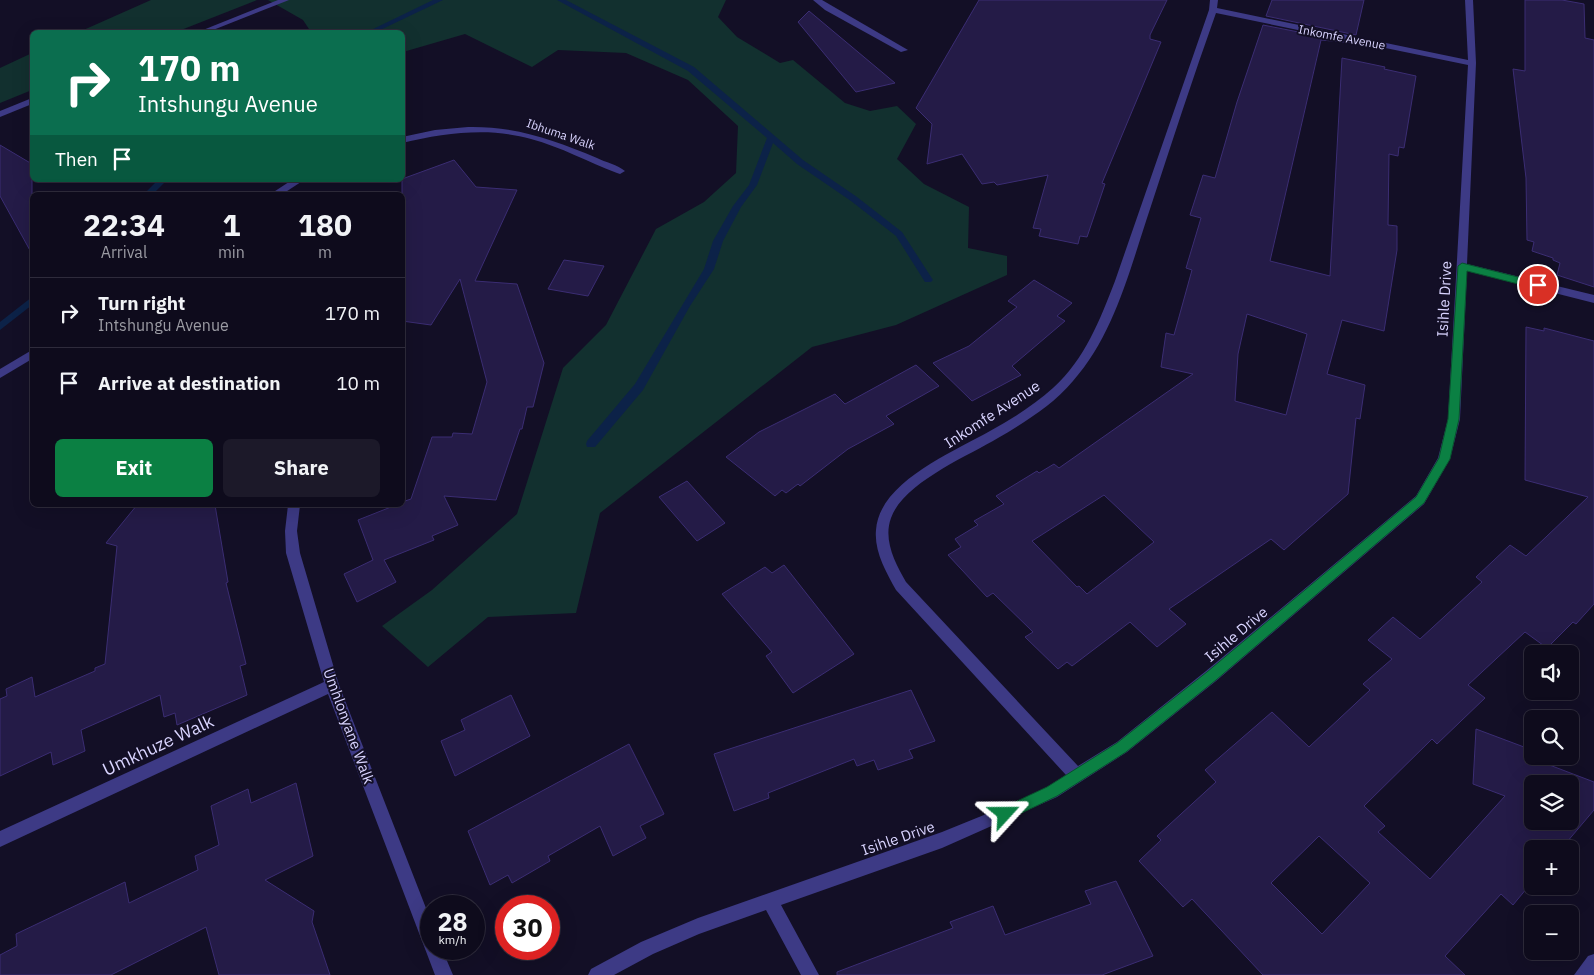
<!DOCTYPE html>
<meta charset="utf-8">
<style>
body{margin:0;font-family:"IBM Plex Sans",sans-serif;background:#1c1929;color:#f1f3f6;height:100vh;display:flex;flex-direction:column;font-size:19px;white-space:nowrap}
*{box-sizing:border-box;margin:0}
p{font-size:16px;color:#9b9ba3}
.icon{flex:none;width:28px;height:28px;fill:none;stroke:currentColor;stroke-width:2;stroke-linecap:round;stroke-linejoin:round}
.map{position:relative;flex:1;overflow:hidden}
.drawer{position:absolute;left:30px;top:192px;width:375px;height:315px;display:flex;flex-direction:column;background:#0e0b1c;border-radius:8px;box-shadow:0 5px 20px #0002,0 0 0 1px #2e2b3b}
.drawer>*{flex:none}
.banner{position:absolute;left:30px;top:30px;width:375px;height:152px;border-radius:8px;box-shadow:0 5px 20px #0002,0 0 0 1px #2e2b3b;background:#0b6e4f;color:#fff;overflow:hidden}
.controls{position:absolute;left:1524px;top:645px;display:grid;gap:10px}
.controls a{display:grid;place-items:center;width:55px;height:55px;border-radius:8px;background:#0e0b1c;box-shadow:0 5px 20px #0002,0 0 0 1px #2e2b3b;font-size:25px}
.speed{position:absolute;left:420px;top:895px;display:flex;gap:10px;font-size:25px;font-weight:700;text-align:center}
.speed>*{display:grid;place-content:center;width:65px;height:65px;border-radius:50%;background:#0e0b1c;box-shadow:0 5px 20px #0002,0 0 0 1px #2e2b3b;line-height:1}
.speed small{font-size:12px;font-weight:400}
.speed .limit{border:8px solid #d22;background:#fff;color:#111}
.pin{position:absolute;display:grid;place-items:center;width:42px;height:42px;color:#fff;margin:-21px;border:2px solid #fff;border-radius:50%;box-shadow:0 1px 5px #0007}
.me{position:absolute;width:55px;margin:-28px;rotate:66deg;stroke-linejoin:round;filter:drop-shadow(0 0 4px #0008)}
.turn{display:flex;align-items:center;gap:18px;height:105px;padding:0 25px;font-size:22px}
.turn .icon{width:65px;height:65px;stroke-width:2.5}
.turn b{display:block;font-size:35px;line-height:42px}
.then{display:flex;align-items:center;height:48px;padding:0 25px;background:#0003;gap:10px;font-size:19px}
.eta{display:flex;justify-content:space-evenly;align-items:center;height:85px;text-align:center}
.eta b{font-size:30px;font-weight:800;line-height:35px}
.button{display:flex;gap:10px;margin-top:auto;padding:10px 25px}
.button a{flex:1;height:58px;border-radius:8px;background:#0b8043;color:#fff;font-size:20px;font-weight:800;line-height:58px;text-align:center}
.button a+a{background:#1c1929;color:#f1f3f6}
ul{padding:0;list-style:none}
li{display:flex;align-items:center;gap:15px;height:70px;padding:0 25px;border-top:1px solid #2e2b3b}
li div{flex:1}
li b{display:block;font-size:19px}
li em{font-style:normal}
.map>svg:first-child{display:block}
.green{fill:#12302f}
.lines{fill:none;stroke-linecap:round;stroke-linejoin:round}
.stream{fill:#0c2248;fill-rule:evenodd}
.building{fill:#241b47;stroke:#3b2d73;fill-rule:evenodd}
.minor{fill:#3d3a85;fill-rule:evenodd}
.route{fill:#0b8043;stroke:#07532c}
.labels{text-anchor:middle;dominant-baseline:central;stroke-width:4;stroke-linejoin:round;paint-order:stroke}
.far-street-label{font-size:12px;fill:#d9d4ff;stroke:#130f26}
.street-label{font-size:15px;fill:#d9d4ff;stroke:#130f26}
.near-street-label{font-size:18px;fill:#d9d4ff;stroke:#130f26}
</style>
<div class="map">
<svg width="1594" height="975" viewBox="0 0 1594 975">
<rect width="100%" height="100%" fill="#130f26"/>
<g class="green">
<path d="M 151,0 L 257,0 L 176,32 L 79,32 Z"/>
<path d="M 268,0 L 726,0 L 718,17 L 737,37 L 780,63 L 793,60 L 845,103 L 870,111 L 897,106 L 916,124 L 897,159 L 924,184 L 969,207 L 968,248 L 1007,256 L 1007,275 L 896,325 L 812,347 L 600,513 L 576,613 L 488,617 L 428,667 L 382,626 L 432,590 L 517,514 L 563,368 L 606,325 L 656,229 L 704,202 L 736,173 L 738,126 L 688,80 L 626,53 L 558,50 L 532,67 L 465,34 L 403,52 L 402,32 L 311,32 L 303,20 Z"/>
<path d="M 32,53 L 32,90 L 0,103 L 0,68 Z"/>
</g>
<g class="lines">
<g class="stream">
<path d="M 433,0 L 443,0 L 376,32 L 367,32 Z"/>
<path d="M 557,0 L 566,0 L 694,67 L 803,160 L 857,197 L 902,232 L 933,280 L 931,282 L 925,282 L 896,236 L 851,201 L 797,164 L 773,143 L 757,185 L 741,207 L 723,241 L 714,269 L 690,306 L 643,390 L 595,447 L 587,447 L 586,444 L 587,441 L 635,384 L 704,269 L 713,241 L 733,206 L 749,185 L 767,138 L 688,71 Z"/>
<path d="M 158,180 L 167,180 L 152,195 L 143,195 Z"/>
<path d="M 32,297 L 32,305 L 0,330 L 0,322 Z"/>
</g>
</g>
<g class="building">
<path d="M 979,0 L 1167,0 L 1150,35 L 1150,39 L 1161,42 L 1102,183 L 1105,184 L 1087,237 L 1080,236 L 1078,244 L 1039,236 L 1041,229 L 1033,228 L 1048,175 L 997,185 L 994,182 L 982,184 L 962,154 L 927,164 L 932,124 L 916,108 Z"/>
<path d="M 1272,0 L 1364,0 L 1356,35 L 1266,16 Z"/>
<path d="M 1525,0 L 1562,0 L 1584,4 L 1585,38 L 1594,40 L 1594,287 L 1557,275 L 1560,263 L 1553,260 L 1553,258 L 1532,251 L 1534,242 L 1527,240 L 1526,178 L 1513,69 L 1525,71 Z"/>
<path d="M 809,11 L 895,83 L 856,92 L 798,22 Z"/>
<path d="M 1263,25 L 1354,43 L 1321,40 L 1270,261 L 1330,276 L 1342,58 L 1385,67 L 1384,69 L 1416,76 L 1404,148 L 1399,147 L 1398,156 L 1389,154 L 1388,225 L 1397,226 L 1397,250 L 1384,331 L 1342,320 L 1327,374 L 1365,385 L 1360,419 L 1356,418 L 1348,494 L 1284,550 L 1271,539 L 1169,609 L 1186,624 L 1157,647 L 1130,622 L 1072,666 L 1067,662 L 1058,669 L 1025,637 L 1033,632 L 993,593 L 987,597 L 948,555 L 961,547 L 955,539 L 978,525 L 974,521 L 1004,504 L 996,496 L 1037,471 L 1039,473 L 1054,464 L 1059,468 L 1193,374 L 1161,367 L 1166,333 L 1174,335 L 1192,270 L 1186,268 L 1201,218 L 1190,215 L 1203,175 L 1215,178 L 1237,102 ZM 1247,314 L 1307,334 L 1286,415 L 1235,401 L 1238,354 ZM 1104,495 L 1154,542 L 1087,594 L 1079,586 L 1077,587 L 1032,541 Z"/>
<path d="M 0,145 L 32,164 L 32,254 L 0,196 Z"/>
<path d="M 454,160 L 476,187 L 517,190 L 475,281 L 517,284 L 544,363 L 533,407 L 527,407 L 522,429 L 520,429 L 496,500 L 444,496 L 458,525 L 432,536 L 434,540 L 384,560 L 396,582 L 357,602 L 344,574 L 373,560 L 358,520 L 396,505 L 402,505 L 402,502 L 411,499 L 432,437 L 452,437 L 453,433 L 472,434 L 487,382 L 460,279 L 431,325 L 402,321 L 402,179 Z"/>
<path d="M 564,260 L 604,266 L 588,296 L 548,289 Z"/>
<path d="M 1034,280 L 1072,303 L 1057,316 L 1065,321 L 1012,366 L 1021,375 L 972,401 L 933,363 L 969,346 L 1017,307 L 1008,301 Z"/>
<path d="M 1526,327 L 1544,331 L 1544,328 L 1594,341 L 1594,604 L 1576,624 L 1573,622 L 1547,648 L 1525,632 L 1468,685 L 1485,698 L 1437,744 L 1432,739 L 1364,806 L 1385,826 L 1378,832 L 1430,879 L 1505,796 L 1473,784 L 1476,729 L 1532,750 L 1532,756 L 1539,756 L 1539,761 L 1594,782 L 1594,810 L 1561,849 L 1532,849 L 1532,882 L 1513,905 L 1501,894 L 1445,956 L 1465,975 L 1263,975 L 1192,899 L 1183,907 L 1139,861 L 1161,840 L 1157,836 L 1216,782 L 1205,770 L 1272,712 L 1309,747 L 1370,690 L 1363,684 L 1392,659 L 1368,640 L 1393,617 L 1420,639 L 1482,582 L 1476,577 L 1510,545 L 1526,556 L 1588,497 L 1525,480 ZM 1532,784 L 1570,784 L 1570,821 L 1532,821 ZM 1319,836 L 1370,883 L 1322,934 L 1271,883 Z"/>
<path d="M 916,365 L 939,386 L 886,416 L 894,424 L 848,449 L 800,486 L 798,484 L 786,493 L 782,490 L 775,496 L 726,457 L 759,432 L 835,394 L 845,404 Z"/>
<path d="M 687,481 L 725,523 L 697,541 L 659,497 Z"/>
<path d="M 137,505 L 215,505 L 228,582 L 226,583 L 246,664 L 240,666 L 247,695 L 177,725 L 175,713 L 164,717 L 160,695 L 81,730 L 85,751 L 53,765 L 51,752 L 0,776 L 0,699 L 7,696 L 6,689 L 32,677 L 35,697 L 95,671 L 95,668 L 105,664 L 117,546 L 106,543 Z"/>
<path d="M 784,565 L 854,654 L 793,693 L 766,656 L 772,652 L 722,594 L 765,567 L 772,573 Z"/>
<path d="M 911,690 L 935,741 L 909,750 L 913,758 L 878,770 L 874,760 L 857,766 L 854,759 L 768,793 L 769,798 L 734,811 L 714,754 Z"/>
<path d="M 511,695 L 530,736 L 455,776 L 441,741 L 465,730 L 461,720 Z"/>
<path d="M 629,744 L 664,814 L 640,826 L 646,838 L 613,856 L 600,826 L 548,856 L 550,861 L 512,883 L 508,875 L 490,885 L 468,831 Z"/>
<path d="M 296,783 L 313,856 L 265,880 L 314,911 L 312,922 L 330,975 L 219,975 L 206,927 L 111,975 L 0,975 L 0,955 L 17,946 L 16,934 L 125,882 L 129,903 L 198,870 L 195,856 L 219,845 L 211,806 L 248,789 L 251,803 Z"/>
<path d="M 1116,881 L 1153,956 L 1102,975 L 837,975 L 837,972 L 953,928 L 950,922 L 993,906 L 1005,935 L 1091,904 L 1085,891 Z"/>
</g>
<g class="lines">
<g class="minor">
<path d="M 278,0 L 289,0 L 208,32 L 198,32 Z"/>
<path d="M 813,0 L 822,0 L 908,50 L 901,52 L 825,10 Z"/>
<path d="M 1210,0 L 1218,0 L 1217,8 L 1468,60 L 1465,0 L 1473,0 L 1476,63 L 1467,264 L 1594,295 L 1594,303 L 1467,271 L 1460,419 L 1450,459 L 1424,504 L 1216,681 L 1127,752 L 1057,797 L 942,848 L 781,905 L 819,975 L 801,975 L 766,910 L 699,934 L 653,954 L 614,975 L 588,975 L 591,969 L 641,942 L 698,918 L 942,832 L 1016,802 L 1047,787 L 1066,775 L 896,590 C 886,572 874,551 876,530 C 879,482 953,452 990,431 C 1012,419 1034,405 1053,388 C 1085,359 1100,320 1115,281 L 1209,10 ZM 1216,13 L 1468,65 L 1448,419 L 1438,458 L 1416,496 L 1206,671 L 1117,742 L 1078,766 L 906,582 C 895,563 883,540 891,518 C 903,483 968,456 998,438 C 1025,422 1053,405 1073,381 C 1115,334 1131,265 1151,206 C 1172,142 1193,77 1216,13 Z"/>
<path d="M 32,98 L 32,104 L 0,117 L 0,111 Z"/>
<path d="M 468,127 C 515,126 554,140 597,158 C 605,162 618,165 625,171 L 620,174 L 617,173 C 588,162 561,147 531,139 C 489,127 445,133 402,143 L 402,137 L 435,130 Z"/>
<path d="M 292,180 L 304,180 L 281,195 L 269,195 Z"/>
<path d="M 32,350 L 32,359 L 0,378 L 0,369 Z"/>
<path d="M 288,505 L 300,505 L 297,531 L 300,553 L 339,685 L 431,921 L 431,949 L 442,949 L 453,975 L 435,975 L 328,694 L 0,847 L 0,831 L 324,682 L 286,553 L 285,531 Z"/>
<path d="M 1594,954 L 1594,975 L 1574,975 L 1588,956 Z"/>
</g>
</g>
<path class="route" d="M 1462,263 L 1538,282 L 1542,285 L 1538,289 L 1467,271 L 1459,419 L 1450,459 L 1424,503 L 1216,680 L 1126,752 L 1057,796 L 1005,821 L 1000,818 L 998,814 L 1000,809 L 1047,787 L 1117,743 L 1207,672 L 1416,497 L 1439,458 L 1448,419 L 1458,266 Z"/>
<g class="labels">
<g class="far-street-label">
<text transform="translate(1342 37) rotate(11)">Inkomfe Avenue</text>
<text transform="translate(561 134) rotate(19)">Ibhuma Walk</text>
</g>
<g class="street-label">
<text transform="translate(1444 299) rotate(-87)">Isihle Drive</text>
<text transform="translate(992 414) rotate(-33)">Inkomfe Avenue</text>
<text transform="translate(1236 634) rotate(-40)">Isihle Drive</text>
<text transform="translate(349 726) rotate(70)">Umhlonyane Walk</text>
<text transform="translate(898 838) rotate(-19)">Isihle Drive</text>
</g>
<g class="near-street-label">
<text transform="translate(158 745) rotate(-25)">Umkhuze Walk</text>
</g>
</g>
</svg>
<div class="controls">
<a><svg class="icon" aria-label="sound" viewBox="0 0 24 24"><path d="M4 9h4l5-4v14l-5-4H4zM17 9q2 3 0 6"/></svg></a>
<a><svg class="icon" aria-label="search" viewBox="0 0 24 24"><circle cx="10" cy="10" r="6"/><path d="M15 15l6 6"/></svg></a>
<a><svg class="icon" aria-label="layers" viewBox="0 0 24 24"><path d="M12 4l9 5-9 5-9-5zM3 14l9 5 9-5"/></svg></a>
<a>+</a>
<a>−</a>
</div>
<div class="speed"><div>28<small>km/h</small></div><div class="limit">30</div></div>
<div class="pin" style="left:1538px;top:285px;background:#d93025"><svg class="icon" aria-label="arrive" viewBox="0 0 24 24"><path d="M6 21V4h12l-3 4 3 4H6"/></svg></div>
<svg class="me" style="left:1005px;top:814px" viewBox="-20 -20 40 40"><path d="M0-17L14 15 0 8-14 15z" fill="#0b8043" stroke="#fff" stroke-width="4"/></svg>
<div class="banner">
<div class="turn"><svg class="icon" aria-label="right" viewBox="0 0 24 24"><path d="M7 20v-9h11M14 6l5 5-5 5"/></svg><div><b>170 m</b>Intshungu Avenue</div></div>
<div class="then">Then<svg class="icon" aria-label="arrive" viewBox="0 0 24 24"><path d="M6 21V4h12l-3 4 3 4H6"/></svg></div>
</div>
<section class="drawer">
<div class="eta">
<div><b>22:34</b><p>Arrival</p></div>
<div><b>1</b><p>min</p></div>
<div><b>180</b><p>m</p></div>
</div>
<ul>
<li><svg class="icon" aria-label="right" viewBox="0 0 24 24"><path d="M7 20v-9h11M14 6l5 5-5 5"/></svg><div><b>Turn right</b><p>Intshungu Avenue</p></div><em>170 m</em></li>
<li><svg class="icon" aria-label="arrive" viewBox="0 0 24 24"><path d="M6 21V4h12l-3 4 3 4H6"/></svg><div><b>Arrive at destination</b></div><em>10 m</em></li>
</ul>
<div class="button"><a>Exit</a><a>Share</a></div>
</section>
</div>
